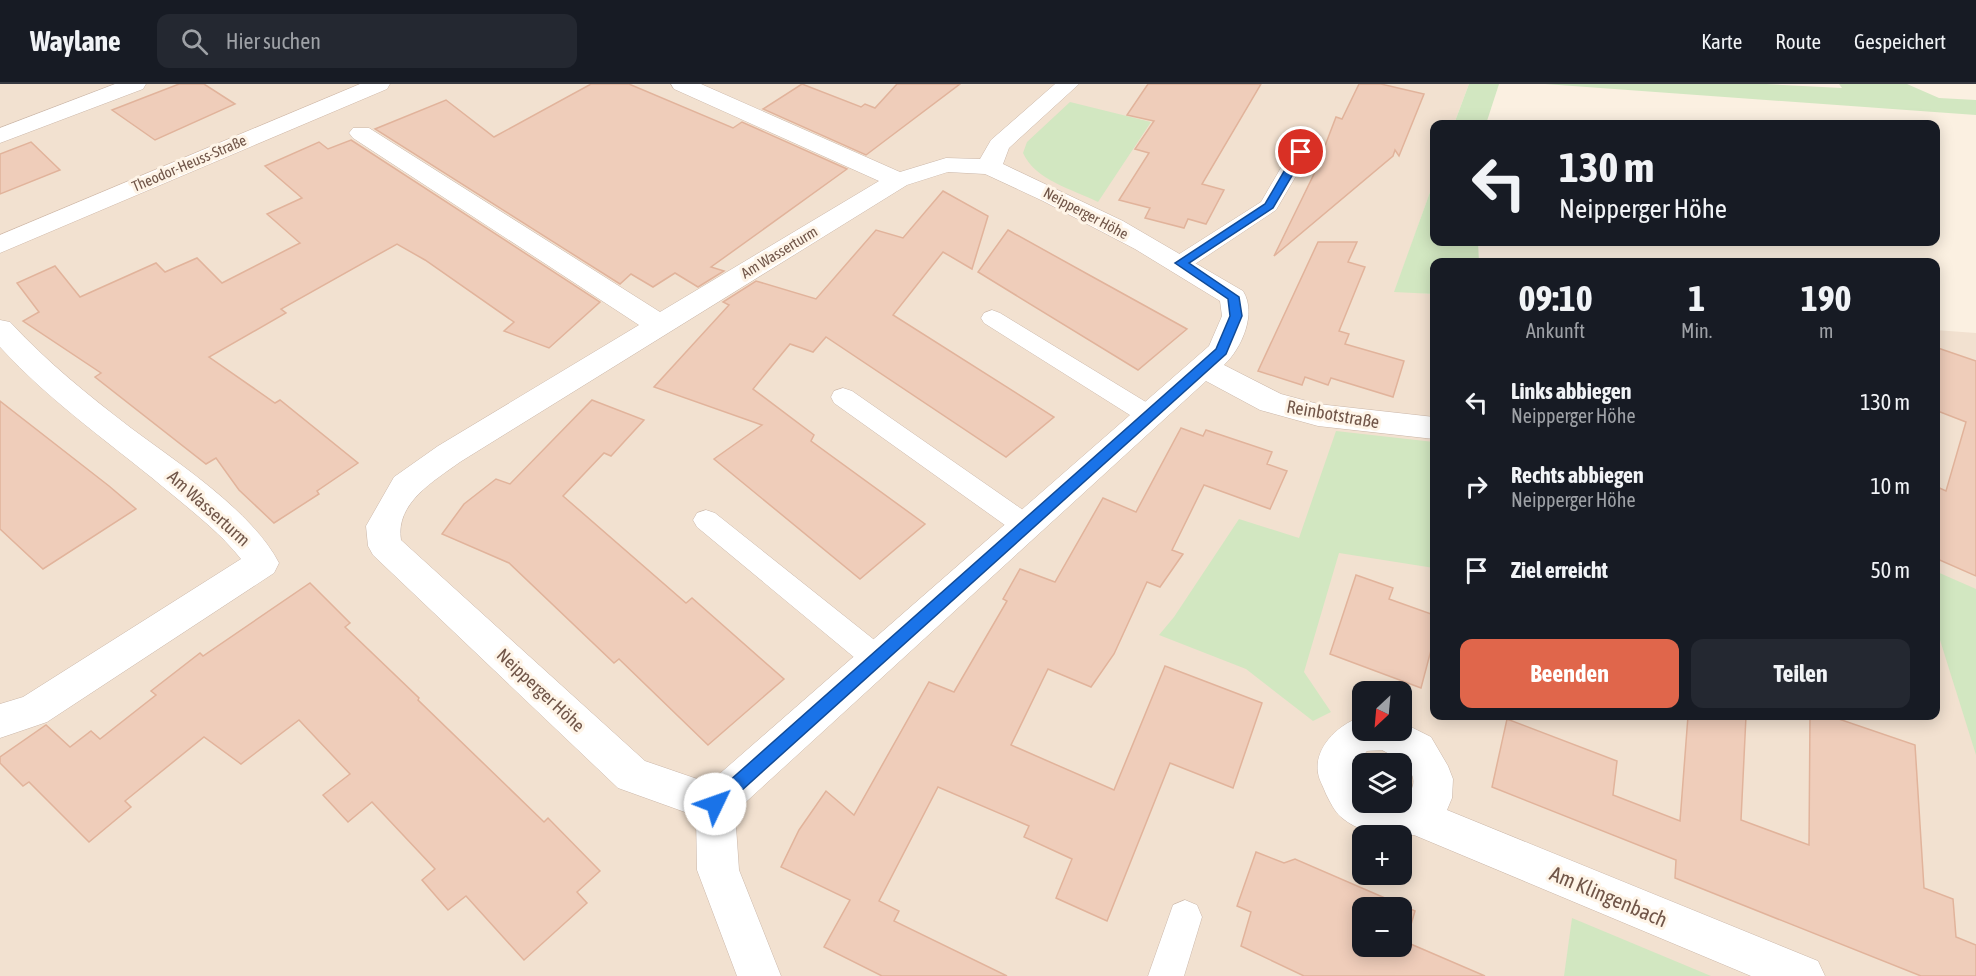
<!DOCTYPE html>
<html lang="de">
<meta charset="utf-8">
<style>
body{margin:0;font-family:"Asap Condensed",sans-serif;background:#242831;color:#f1f3f6;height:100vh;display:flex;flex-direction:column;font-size:22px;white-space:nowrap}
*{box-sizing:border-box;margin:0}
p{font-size:20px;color:#9ea1a6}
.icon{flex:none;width:33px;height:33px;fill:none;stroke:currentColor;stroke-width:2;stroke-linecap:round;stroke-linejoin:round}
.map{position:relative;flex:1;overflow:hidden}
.panel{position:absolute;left:1430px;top:174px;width:510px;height:462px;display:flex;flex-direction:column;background:#171b24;border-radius:12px;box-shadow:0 3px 15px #0003}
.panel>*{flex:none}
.top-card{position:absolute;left:1430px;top:36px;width:510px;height:126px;border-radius:12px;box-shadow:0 3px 15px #0003;background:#171b24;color:#f1f3f6;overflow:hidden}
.needle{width:39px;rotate:206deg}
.buttons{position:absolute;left:1352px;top:597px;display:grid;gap:12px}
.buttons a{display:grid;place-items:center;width:60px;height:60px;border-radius:12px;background:#171b24;box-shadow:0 3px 15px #0003;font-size:30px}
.pin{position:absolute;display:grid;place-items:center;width:51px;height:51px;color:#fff;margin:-26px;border:3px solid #fff;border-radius:50%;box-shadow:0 2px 6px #0007}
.me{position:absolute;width:66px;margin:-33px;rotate:48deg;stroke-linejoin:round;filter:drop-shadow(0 0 4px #0008)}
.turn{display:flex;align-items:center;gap:21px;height:126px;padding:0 30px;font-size:27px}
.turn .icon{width:78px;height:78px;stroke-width:2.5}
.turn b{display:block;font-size:42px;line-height:51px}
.eta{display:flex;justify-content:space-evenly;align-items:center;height:102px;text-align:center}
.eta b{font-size:36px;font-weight:700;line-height:42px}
.cta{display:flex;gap:12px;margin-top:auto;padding:12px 30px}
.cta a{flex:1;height:69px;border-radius:12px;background:#e0664b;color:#fff;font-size:24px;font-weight:700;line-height:69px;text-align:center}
.cta a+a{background:#242831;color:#f1f3f6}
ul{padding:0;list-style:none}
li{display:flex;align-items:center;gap:18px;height:84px;padding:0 30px}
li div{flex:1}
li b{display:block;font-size:22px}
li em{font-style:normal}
header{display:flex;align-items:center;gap:36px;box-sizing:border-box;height:84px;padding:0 30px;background:#171b24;border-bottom:2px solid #363941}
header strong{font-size:28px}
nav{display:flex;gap:33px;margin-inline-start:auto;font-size:21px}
.search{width:420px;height:54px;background:#242831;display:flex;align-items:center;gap:15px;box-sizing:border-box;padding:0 21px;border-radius:12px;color:#9ea1a6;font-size:22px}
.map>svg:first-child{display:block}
.residential{fill:#f2e1d0;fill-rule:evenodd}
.green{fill:#d2e7c1}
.building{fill:#efcdba;stroke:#e1b39b;stroke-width:1.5;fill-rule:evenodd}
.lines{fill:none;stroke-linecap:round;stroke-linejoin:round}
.service-casing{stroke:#cbb7a9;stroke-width:1}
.minor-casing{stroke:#cbb7a9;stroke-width:1}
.secondary-casing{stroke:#d0b9a9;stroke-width:1}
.service{fill:#fff;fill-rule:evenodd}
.minor{fill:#fff;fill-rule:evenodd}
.secondary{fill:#fff;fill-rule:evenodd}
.route{fill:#1a73e8;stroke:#114b97;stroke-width:1.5}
.labels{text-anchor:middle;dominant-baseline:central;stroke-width:6;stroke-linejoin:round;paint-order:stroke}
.far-street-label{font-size:15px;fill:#715649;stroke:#fef4e7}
.street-label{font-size:18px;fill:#715649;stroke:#fef4e7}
.near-street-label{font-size:21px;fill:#715649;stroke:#fef4e7}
</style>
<header>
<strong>Waylane</strong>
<div class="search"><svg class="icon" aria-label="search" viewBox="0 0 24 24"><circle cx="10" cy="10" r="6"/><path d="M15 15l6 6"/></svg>Hier suchen</div>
<nav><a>Karte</a><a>Route</a><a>Gespeichert</a></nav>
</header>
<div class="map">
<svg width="1976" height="892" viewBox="0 0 1976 892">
<rect width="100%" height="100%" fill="#fbf0e1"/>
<path class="residential" d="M 0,0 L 1469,0 L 1454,40 L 1434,40 L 1434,97 L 1395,207 L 1434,210 L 1434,632 L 1935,632 L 1935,246 L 1976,249 L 1976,892 L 0,892 ZM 1362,608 L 1401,608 L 1401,646 L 1362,646 ZM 1362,680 L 1401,680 L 1401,718 L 1362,718 ZM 1362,752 L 1401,752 L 1401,790 L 1362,790 ZM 1362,824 L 1401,824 L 1401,862 L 1362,862 Z"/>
<g class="green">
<path d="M 1469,0 L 1499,0 L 1486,40 L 1454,40 Z"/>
<path d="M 1545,0 L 1766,0 L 1842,4 L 1839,0 L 1907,0 L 1939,14 L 1976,16 L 1976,31 Z"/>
<path d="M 1070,18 L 1151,38 L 1098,118 C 1072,105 1035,96 1023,69 L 1027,58 Z"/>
<path d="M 1434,97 L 1434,158 L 1478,158 L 1479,178 L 1434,178 L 1434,210 L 1394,208 Z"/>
<path d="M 1336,347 L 1434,358 L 1434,484 L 1339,469 L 1304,588 L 1331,628 L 1313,637 L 1246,585 L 1159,551 L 1174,533 L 1239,435 L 1299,454 Z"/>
<path d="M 1935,487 L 1976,505 L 1976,671 L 1935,540 Z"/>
<path d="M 1572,834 L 1711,892 L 1564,892 Z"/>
</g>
<g class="building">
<path d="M 179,0 L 204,0 L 235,20 L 155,56 L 112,26 Z"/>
<path d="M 591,0 L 629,0 L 733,44 L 742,38 L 847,85 L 711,183 L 724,187 L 698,203 L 675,189 L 653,203 L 631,190 L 620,200 L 375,45 L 446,16 L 494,53 Z"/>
<path d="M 802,0 L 861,23 L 865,20 L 875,24 L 897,0 L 960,0 L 866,71 L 763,25 Z"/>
<path d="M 1148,0 L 1261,0 L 1202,100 L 1224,106 L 1206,140 L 1188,135 L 1184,144 L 1145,134 L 1150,124 L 1119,116 L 1149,69 L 1135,65 L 1154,37 L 1127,31 Z"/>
<path d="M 1359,0 L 1381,0 L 1424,10 L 1399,72 L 1395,66 L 1393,72 L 1274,172 L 1315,88 L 1336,33 L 1342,35 Z"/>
<path d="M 351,56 L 600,218 L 549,264 L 504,247 L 514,238 L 425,176 L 397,160 L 281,225 L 286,229 L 209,273 L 275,319 L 280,316 L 358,379 L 317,407 L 319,410 L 274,439 L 239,406 L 216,374 L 206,380 L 95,293 L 101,289 L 23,237 L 39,228 L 17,199 L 55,182 L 80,213 L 156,179 L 165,188 L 197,174 L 222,199 L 300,159 L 267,130 L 302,114 L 265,82 L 319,58 L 328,65 Z"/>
<path d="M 31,58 L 60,86 L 0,110 L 0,70 Z"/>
<path d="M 943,107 L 988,132 L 972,185 L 943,168 L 893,231 L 1054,333 L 1006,373 L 826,253 L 813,268 L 790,260 L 753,305 L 814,351 L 811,357 L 925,440 L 860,495 L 714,375 L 762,341 L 654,303 L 729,221 L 723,218 L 756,197 L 816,215 L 876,146 L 903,154 Z"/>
<path d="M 1008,146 L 1091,192 L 1187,245 L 1138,286 L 978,188 Z"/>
<path d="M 1318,158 L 1357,158 L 1348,178 L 1365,183 L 1339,247 L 1349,250 L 1345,260 L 1404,277 L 1393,313 L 1331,294 L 1328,301 L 1305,293 L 1302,301 L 1258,287 Z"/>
<path d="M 1935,263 L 1976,277 L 1976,492 L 1935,474 L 1935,402 L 1946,407 L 1966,338 L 1935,326 Z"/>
<path d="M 592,316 L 644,336 L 611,372 L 604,369 L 563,412 L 686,519 L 692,514 L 784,595 L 708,661 L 619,575 L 614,579 L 509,479 L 442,450 L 464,420 L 496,395 L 510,400 Z"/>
<path d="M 0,317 L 109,402 L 136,425 L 43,485 L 0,445 Z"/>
<path d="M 1181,344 L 1203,352 L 1206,346 L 1272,368 L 1267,380 L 1287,387 L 1270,425 L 1204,401 L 1172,466 L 1183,470 L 1160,503 L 1147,498 L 1114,570 L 1091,603 L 1048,585 L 1011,661 L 1114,706 L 1165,582 L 1262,619 L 1233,704 L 1170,679 L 1107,837 L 1056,814 L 1072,775 L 1024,753 L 1029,742 L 938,703 L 879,817 L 899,827 L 894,837 L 1007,892 L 882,892 L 824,863 L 850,816 L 781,783 L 799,746 L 826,707 L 854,731 L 929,598 L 954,608 L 1007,517 L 1003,515 L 1020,485 L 1055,498 L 1103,414 L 1136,428 Z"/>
<path d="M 1356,491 L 1393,504 L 1389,515 L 1434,531 L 1434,555 L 1421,604 L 1330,570 Z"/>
<path d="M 310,499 L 350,539 L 345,543 L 419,614 L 418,616 L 544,738 L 548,734 L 600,787 L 577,808 L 587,819 L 524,876 L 466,812 L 448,826 L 422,796 L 435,785 L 372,718 L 348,738 L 323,711 L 350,690 L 299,636 L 241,680 L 204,653 L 125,717 L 131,723 L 89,758 L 29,698 L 23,702 L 0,679 L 0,673 L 46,641 L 70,663 L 91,647 L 100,655 L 156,611 L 151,607 L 200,569 L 203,572 Z"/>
<path d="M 1688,632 L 1746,632 L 1741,736 L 1809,761 L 1810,632 L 1830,632 L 1915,661 L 1924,804 L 1953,815 L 1956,853 L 1976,861 L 1976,892 L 1921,892 L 1675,794 L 1676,776 L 1492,703 L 1507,635 L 1617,677 L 1613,711 L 1680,737 Z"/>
<path d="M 1256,768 L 1284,779 L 1295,775 L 1415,827 L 1406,858 L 1485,892 L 1304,892 L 1241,862 L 1251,828 L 1237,822 ZM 1362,824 L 1401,824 L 1401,862 L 1362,862 Z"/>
</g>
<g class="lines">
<defs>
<g id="service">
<path d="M 1310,45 L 1320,51 L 1276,126 L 1189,184 L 1173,184 L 1170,179 L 1173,174 L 1261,118 L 1300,51 Z"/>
<path d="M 992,226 L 1000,229 L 1159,326 L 1162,332 L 1159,338 L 1150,341 L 1141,338 L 984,239 L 981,234 L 984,229 Z"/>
<path d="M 843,304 L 852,307 L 1036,435 L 1039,442 L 1036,449 L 1026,453 L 1016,449 L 834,319 L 831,313 L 834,307 Z"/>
<path d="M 706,426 L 715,429 L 887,566 L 892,575 L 887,584 L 877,588 L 867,584 L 697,443 L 693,436 L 697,429 Z"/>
<path d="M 1185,816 L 1197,821 L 1202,833 L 1184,892 L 1148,892 L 1173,821 Z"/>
</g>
<g id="minor">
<path d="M 115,0 L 146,0 L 143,5 L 0,59 L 0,44 Z"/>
<path d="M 671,0 L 701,0 L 900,88 L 946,74 L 980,75 L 991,56 L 1055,0 L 1079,0 L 1009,64 L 1003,80 L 1123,137 L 1243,207 C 1257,229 1242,264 1224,281 L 1281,310 L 1318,320 L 1434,333 L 1434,355 L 1318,342 L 1260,326 L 1206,297 L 735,728 L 739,786 L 781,892 L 737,892 L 697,786 L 696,732 L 618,704 L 373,471 L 368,462 L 366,442 L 394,393 L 438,362 L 639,241 L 353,54 L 349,49 L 353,44 L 369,44 L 660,228 L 879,97 L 674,5 ZM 948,88 L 985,90 L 1043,117 L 1135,165 L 1220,217 L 1222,232 L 1209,262 L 709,699 L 645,677 L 401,456 C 395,419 434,397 460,378 L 907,101 Z"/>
<path d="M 0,236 L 10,238 C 47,278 88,311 131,344 C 178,379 252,427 279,479 L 274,489 L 47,638 L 0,654 L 0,620 L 23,613 L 241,475 C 222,451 198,432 174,412 C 116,363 52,320 0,263 Z"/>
<path d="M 1358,634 L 1362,634 L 1362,646 L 1401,646 L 1401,638 L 1431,653 L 1448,682 L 1453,695 L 1452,714 L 1447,726 L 1818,877 L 1825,892 L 1751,892 L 1414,751 C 1390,753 1362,751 1341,733 C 1335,728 1330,718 1326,710 C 1324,704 1319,696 1318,689 C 1314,664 1337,642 1358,634 ZM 1382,666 C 1401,676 1427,692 1405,714 L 1401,714 L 1401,718 L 1362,718 C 1362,713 1364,703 1362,698 C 1356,681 1354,682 1367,667 Z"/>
</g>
<path id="secondary" d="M 360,0 L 390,0 L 387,5 L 0,169 L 0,151 Z"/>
</defs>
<use href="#service" class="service-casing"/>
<use href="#minor" class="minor-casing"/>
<use href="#secondary" class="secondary-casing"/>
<use href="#service" class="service"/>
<use href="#minor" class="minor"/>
<use href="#secondary" class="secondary"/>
</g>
<path class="route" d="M 1297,65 L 1306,68 L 1273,124 L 1189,179 L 1239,213 L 1242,232 L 1226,270 L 721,725 L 715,727 L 710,725 L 707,720 L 710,714 L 1216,265 L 1230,232 L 1228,215 L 1175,179 L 1265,120 Z"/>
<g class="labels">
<g class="far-street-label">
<text transform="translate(189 79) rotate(-23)">Theodor-Heuss-Straße</text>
<text transform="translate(1086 129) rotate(28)">Neipperger Höhe</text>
<text transform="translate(779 168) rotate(-31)">Am Wasserturm</text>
</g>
<g class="street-label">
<text transform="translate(1333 330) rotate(10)">Reinbotstraße</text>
<text transform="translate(209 424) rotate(42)">Am Wasserturm</text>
<text transform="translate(541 606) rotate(43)">Neipperger Höhe</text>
</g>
<g class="near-street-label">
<text transform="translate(1609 812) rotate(23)">Am Klingenbach</text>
</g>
</g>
</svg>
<div class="buttons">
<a><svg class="needle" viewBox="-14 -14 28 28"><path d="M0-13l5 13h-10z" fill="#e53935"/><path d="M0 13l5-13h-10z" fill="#9ea1a6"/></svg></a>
<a><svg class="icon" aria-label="layers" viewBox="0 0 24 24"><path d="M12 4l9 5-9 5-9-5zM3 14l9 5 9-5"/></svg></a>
<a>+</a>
<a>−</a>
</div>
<div class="pin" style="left:1301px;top:68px;background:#d93025"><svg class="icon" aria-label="arrive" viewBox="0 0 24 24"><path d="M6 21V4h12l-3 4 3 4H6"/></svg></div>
<svg class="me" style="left:715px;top:720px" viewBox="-20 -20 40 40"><circle r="19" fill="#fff"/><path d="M0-13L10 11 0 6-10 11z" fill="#1a73e8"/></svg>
<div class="top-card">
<div class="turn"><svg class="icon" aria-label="left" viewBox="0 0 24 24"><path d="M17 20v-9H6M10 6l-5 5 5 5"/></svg><div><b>130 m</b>Neipperger Höhe</div></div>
</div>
<section class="panel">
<div class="eta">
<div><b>09:10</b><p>Ankunft</p></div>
<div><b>1</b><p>Min.</p></div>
<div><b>190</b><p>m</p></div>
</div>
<ul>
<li><svg class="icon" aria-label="left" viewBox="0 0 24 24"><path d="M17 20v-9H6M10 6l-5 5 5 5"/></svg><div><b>Links abbiegen</b><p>Neipperger Höhe</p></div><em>130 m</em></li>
<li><svg class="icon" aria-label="right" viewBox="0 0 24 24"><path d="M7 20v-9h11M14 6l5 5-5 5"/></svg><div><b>Rechts abbiegen</b><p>Neipperger Höhe</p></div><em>10 m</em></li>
<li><svg class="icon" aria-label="arrive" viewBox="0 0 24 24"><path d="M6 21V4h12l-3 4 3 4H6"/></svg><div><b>Ziel erreicht</b></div><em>50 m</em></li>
</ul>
<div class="cta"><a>Beenden</a><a>Teilen</a></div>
</section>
</div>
